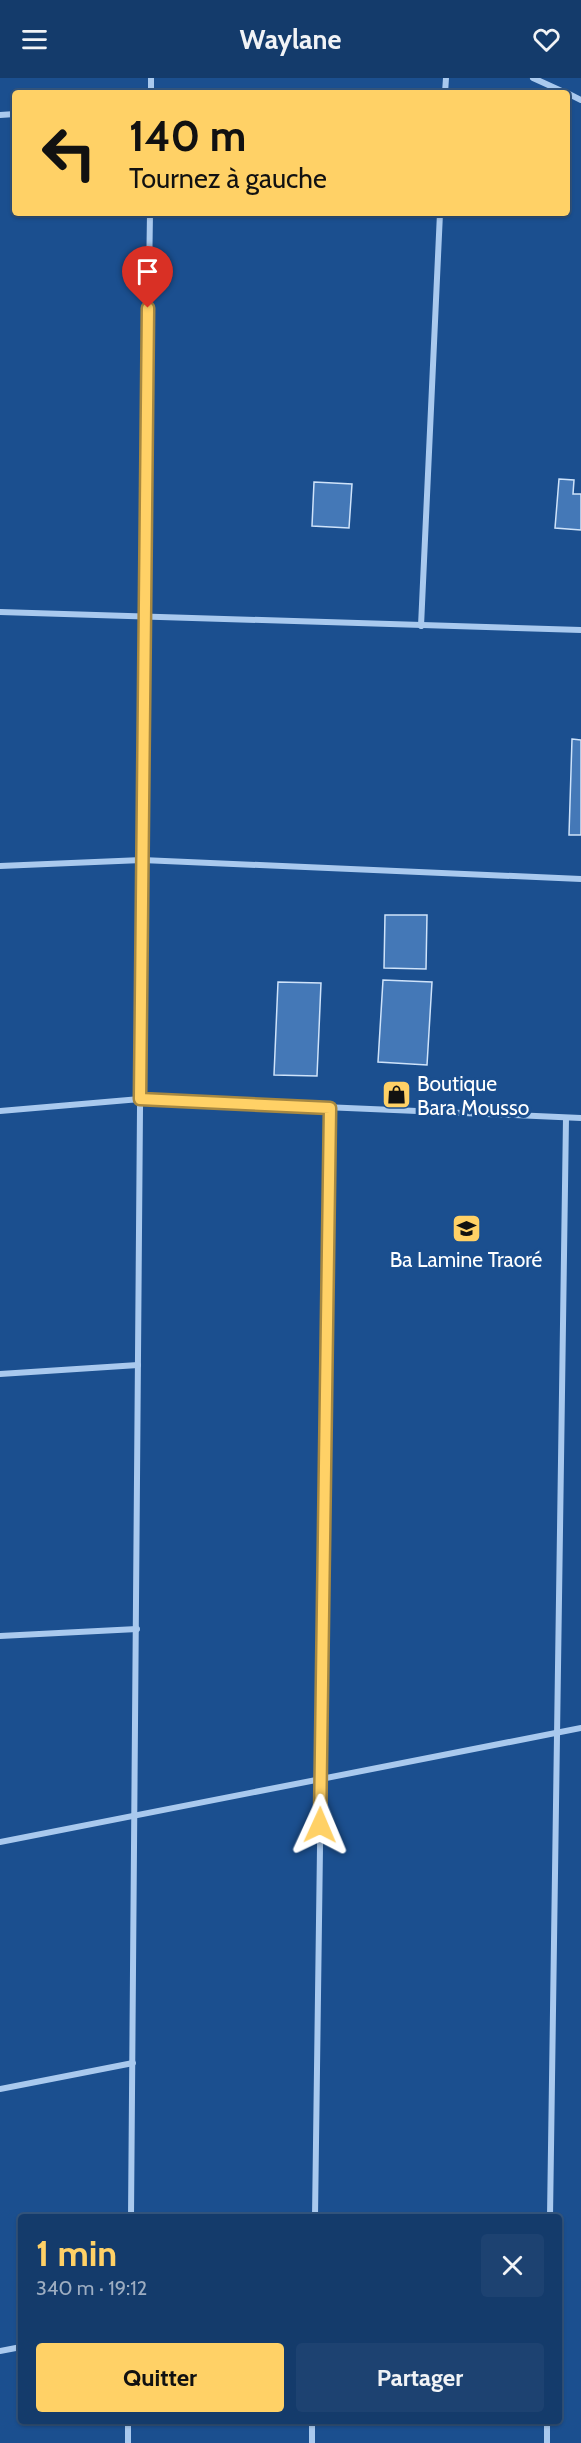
<!DOCTYPE html>
<html lang="fr">
<meta charset="utf-8">
<style>
body{margin:0;font-family:Cabin,sans-serif;background:#1d4271;color:#f1f3f6;height:100vh;display:flex;flex-direction:column;font-size:22px;white-space:nowrap}
*{box-sizing:border-box;margin:0}
p{font-size:20px;color:#9dadc1}
.icon{flex:none;width:33px;height:33px;fill:none;stroke:currentColor;stroke-width:2;stroke-linecap:round;stroke-linejoin:round}
.map{position:relative;flex:1;overflow:hidden}
.details{position:absolute;left:18px;top:2136px;width:544px;height:210px;display:flex;flex-direction:column;background:#143b6b;border-radius:6px;box-shadow:0 2px 4px #0004,0 0 0 2px #33557e}
.details>*{flex:none}
.hud{position:absolute;left:12px;top:12px;width:558px;height:126px;border-radius:6px;box-shadow:0 2px 4px #0004,0 0 0 2px #33557e;background:#ffd166;color:#111;overflow:hidden}
.pin{position:absolute;display:grid;place-items:center;width:51px;height:51px;color:#fff;margin:-62px -26px;border-radius:50% 50% 50% 0;rotate:-45deg;box-shadow:0 0 6px #0007}
.pin .icon{rotate:45deg}
.me{position:absolute;width:66px;margin:-33px;rotate:1deg;stroke-linejoin:round;filter:drop-shadow(0 0 4px #0008)}
.turn{display:flex;align-items:center;gap:21px;height:126px;padding:0 18px;font-size:27px}
.turn .icon{width:78px;height:78px;stroke-width:2.5}
.turn b{display:block;font-size:42px;line-height:51px}
.round{display:grid;place-items:center;flex:none;width:63px;height:63px;border-radius:6px;background:#1d4271}
.head{display:flex;align-items:center;justify-content:space-between;height:102px;padding:0 18px}
h1{font-size:36px;font-weight:700;line-height:45px;color:#ffd166}
.primary-button{display:flex;gap:12px;margin-top:auto;padding:12px 18px}
.primary-button a{flex:1;height:69px;border-radius:6px;background:#ffd166;color:#111;font-size:24px;font-weight:700;line-height:69px;text-align:center}
.primary-button a+a{background:#1d4271;color:#f1f3f6}
header{display:flex;justify-content:space-between;align-items:center;height:78px;padding:0 18px;background:#143b6b;font-size:27px;font-weight:700}
.map>svg:first-child{display:block}
.building{fill:#4478b7;stroke:#cfe3fa;stroke-width:1.5}
.lines{fill:none;stroke-linecap:round;stroke-linejoin:round}
.street{stroke:#a9c9ee;stroke-width:6}
.route-casing{stroke:#a68842;stroke-width:15}
.route{stroke:#ffd166;stroke-width:10}
.labels{text-anchor:middle;dominant-baseline:central;stroke-width:6;stroke-linejoin:round;paint-order:stroke}
.poi-label{font-size:21px;fill:#fff;stroke:#1b4f8f;text-anchor:start}
</style>
<header><svg class="icon" aria-label="menu" viewBox="0 0 24 24"><path d="M4 6h16M4 12h16M4 18h16"/></svg>Waylane<svg class="icon" aria-label="heart" viewBox="0 0 24 24"><path d="M12 20l-8-8c-3-5 5-10 8-4 3-6 11-1 8 4z"/></svg></header>
<div class="map">
<svg width="581" height="2365" viewBox="0 0 581 2365">
<rect width="100%" height="100%" fill="#1b4f8f"/>
<g class="building">
<path d="M 559,401 L 574,402 L 573,416 L 581,416 L 581,452 L 555,450 Z"/>
<path d="M 314,404 L 352,406 L 349,450 L 312,448 Z"/>
<path d="M 572,661 L 581,662 L 581,757 L 569,757 Z"/>
<path d="M 385,837 L 427,837 L 426,891 L 384,890 Z"/>
<path d="M 383,902 L 432,904 L 427,987 L 378,984 Z"/>
<path d="M 278,904 L 321,905 L 317,998 L 274,997 Z"/>
</g>
<g class="lines">
<g class="street">
<path d="M 533,0 L 566,15"/>
<path d="M 151,15 L 151,0"/>
<path d="M 445,15 L 446,0"/>
<path d="M 567,15 L 581,22"/>
<path d="M 0,37 L 15,36"/>
<path d="M 0,534 L 581,552"/>
<path d="M 421,548 L 440,135"/>
<path d="M 0,788 L 142,782 L 581,801"/>
<path d="M 0,1033 L 140,1021 L 581,1040"/>
<path d="M 0,1296 L 138,1287"/>
<path d="M 0,1558 L 137,1551"/>
<path d="M 0,1764 L 581,1650"/>
<path d="M 0,2011 L 133,1985"/>
<path d="M 131,2139 L 144,539 L 150,135"/>
<path d="M 315,2139 L 330,1030"/>
<path d="M 550,2139 L 566,1040"/>
<path d="M 0,2273 L 21,2269"/>
<path d="M 128,2365 L 128,2343"/>
<path d="M 312,2365 L 312,2343"/>
<path d="M 547,2365 L 547,2343"/>
</g>
</g>
<g class="lines">
<defs>
<path id="route" d="M 148,230 L 140,1021 L 330,1030 L 320,1747"/>
</defs>
<use href="#route" class="route-casing"/>
<use href="#route" class="route"/>
</g>
<defs>
<symbol id="shop-square" viewBox="-11 -11 22 22"><rect x="-9" y="-9" width="18" height="18" rx="4" fill="#ffd166" stroke="#1b4f8f"/><path d="M-5-2.5h2.3a2.7 3.5 0 0 1 5.4 0H5L5.5 6h-11ZM-1.5-2.5h3a1.5 2.3 0 0 0-3 0Z" fill="#111"/></symbol>
<symbol id="school-square" viewBox="-11 -11 22 22"><rect x="-9" y="-9" width="18" height="18" rx="4" fill="#ffd166" stroke="#1b4f8f"/><path d="M0-5L7-2L0 1L-7-2ZM-4 1L0 2.5L4 1V4Q0 6-4 4Z" fill="#111"/></symbol>
</defs>
<g fill-rule="evenodd">
<use href="#shop-square" x="380" y="1000" width="33" height="33"/>
<use href="#school-square" x="450" y="1134" width="33" height="33"/>
</g>
<g class="labels">
<g class="poi-label">
<text x="417" y="1005">Boutique<tspan x="417" dy="24">Bara Mousso</tspan></text>
<text x="466" y="1181" text-anchor="middle">Ba Lamine Traoré</text>
</g>
</g>
</svg>
<div class="pin" style="left:148px;top:230px;background:#d93025"><svg class="icon" aria-label="arrive" viewBox="0 0 24 24"><path d="M6 21V4h12l-3 4 3 4H6"/></svg></div>
<svg class="me" style="left:320px;top:1747px" viewBox="-20 -20 40 40"><path d="M0-17L14 15 0 8-14 15z" fill="#ffd166" stroke="#fff" stroke-width="4"/></svg>
<div class="hud">
<div class="turn"><svg class="icon" aria-label="left" viewBox="0 0 24 24"><path d="M17 20v-9H6M10 6l-5 5 5 5"/></svg><div><b>140 m</b>Tournez à gauche</div></div>
</div>
<section class="details">
<div class="head"><div><h1>1 min</h1><p>340 m · 19:12</p></div><a class="round"><svg class="icon" aria-label="close" viewBox="0 0 24 24"><path d="M6 6l12 12M18 6L6 18"/></svg></a></div>
<div class="primary-button"><a>Quitter</a><a>Partager</a></div>
</section>
</div>
